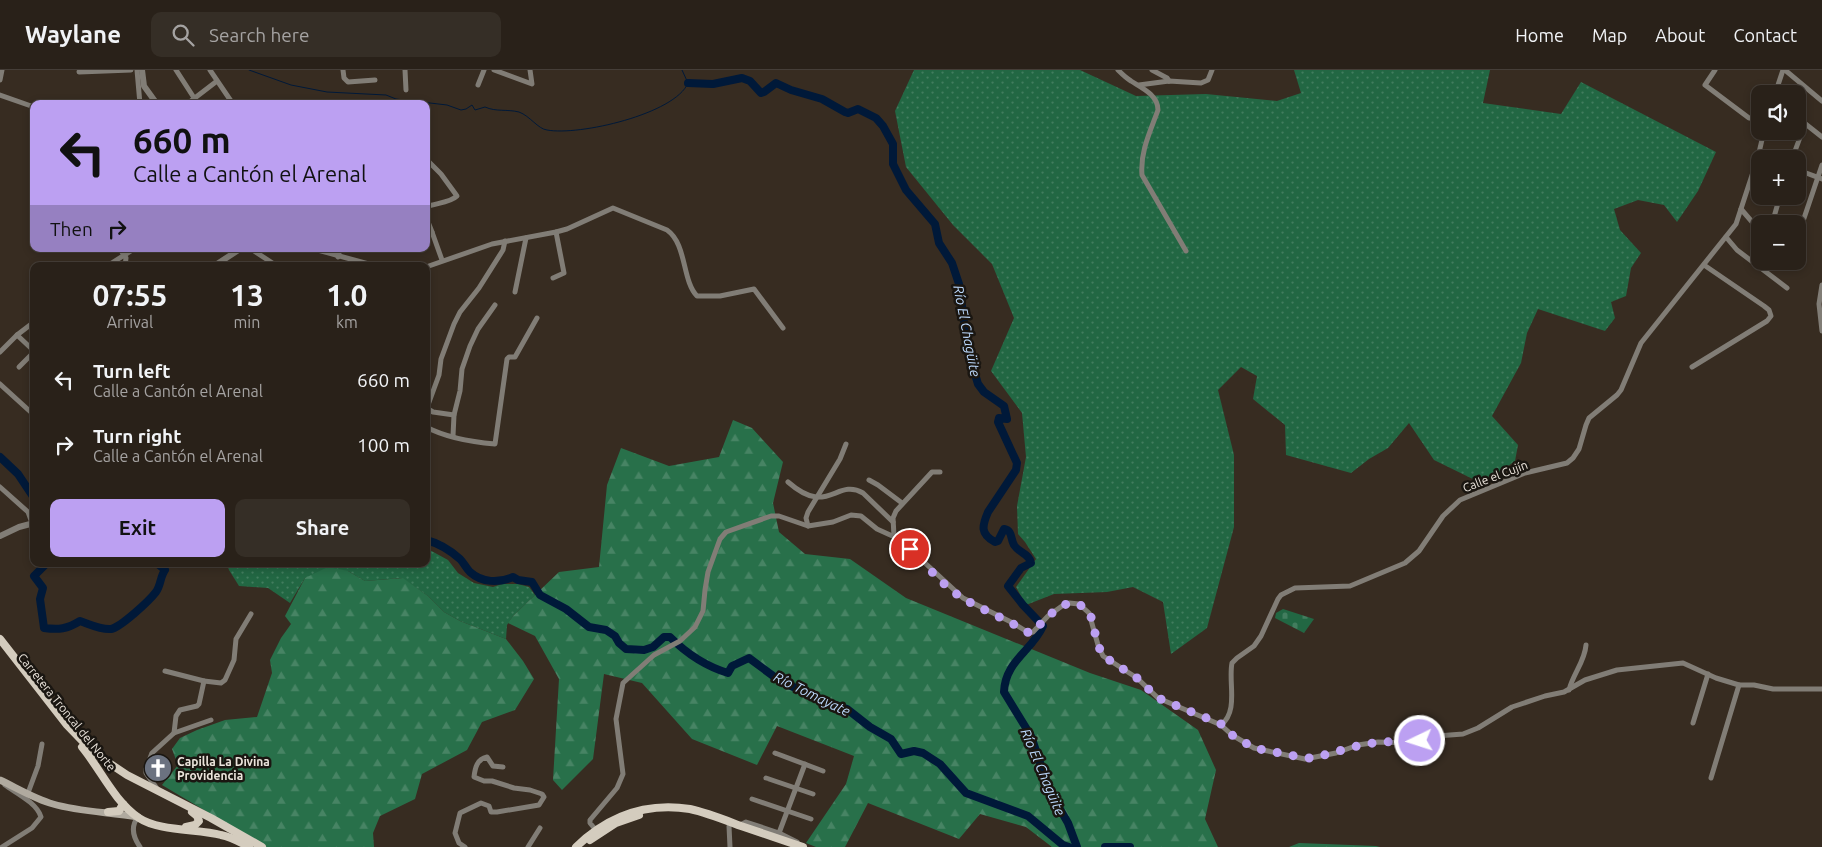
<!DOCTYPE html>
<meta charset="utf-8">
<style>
body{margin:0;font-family:Ubuntu,sans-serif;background:#352e26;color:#f1f3f6;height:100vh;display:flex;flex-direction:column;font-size:19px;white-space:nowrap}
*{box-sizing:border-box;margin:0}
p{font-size:16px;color:#a5a3a2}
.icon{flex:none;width:28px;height:28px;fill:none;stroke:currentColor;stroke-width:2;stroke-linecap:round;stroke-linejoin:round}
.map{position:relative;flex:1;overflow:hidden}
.drawer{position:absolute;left:30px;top:192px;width:400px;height:305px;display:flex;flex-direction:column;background:#292119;border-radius:10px;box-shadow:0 2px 8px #0003,0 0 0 1px #453e38}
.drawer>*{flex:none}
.hud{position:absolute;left:30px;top:30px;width:400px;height:152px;border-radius:10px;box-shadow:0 2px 8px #0003,0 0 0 1px #453e38;background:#bca0f2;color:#111;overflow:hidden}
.buttons{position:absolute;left:1751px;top:15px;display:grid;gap:10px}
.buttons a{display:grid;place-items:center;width:55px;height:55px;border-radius:10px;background:#292119;box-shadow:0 2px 8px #0003,0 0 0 1px #453e38;font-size:25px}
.pin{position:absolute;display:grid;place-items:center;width:42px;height:42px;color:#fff;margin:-21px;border:2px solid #fff;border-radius:50%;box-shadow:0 1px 5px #0007}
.me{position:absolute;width:55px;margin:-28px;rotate:266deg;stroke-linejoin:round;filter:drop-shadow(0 0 4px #0008)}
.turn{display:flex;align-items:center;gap:18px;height:105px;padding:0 20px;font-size:22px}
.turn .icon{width:65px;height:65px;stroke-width:2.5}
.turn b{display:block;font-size:35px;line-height:42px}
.then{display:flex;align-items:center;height:48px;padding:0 20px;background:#0003;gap:10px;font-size:19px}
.eta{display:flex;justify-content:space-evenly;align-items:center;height:85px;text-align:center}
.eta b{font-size:30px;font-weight:700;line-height:35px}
.action{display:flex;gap:10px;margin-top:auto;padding:10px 20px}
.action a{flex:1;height:58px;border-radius:10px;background:#bca0f2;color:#111;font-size:20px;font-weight:700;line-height:58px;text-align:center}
.action a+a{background:#352e26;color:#f1f3f6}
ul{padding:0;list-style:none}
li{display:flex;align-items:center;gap:15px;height:65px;padding:0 20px}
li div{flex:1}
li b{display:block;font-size:19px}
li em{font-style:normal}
header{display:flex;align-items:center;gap:30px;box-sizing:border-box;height:70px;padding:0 25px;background:#292119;border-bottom:1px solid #453e38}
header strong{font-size:24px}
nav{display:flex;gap:28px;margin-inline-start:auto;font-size:18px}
.search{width:350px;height:45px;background:#352e26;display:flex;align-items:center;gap:12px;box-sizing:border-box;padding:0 18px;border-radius:10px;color:#a5a3a2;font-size:19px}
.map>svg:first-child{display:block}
.grass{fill:url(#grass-dots)}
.forest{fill:url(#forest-firs)}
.cemetery{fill:url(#cemetery-stones)}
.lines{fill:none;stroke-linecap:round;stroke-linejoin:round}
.stream{stroke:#001939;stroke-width:1}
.river{stroke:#001939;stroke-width:8}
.minor{stroke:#817d76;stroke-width:5}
.tertiary{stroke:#817d76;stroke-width:6}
.secondary{stroke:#b0aa9f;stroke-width:7}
.primary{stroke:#d4ccbe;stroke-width:8}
.route{stroke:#bca0f2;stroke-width:9;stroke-dasharray:0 16.2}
.labels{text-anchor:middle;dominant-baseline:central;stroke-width:5;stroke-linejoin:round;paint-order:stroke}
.street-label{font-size:12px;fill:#ebe4dc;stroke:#1a1611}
.poi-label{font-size:12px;font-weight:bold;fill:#ebe4dc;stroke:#1a1611;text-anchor:start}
.water-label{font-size:14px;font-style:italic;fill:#bbd8fc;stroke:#1a1611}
</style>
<header>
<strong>Waylane</strong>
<div class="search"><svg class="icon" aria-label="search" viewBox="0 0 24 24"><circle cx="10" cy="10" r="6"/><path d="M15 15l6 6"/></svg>Search here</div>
<nav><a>Home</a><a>Map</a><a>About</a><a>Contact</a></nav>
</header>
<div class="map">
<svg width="1822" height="777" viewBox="0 0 1822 777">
<defs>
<pattern id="grass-dots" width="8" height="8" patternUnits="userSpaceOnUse" patternTransform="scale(1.25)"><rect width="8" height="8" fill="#226743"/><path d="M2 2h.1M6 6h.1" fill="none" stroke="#427d5e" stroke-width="1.8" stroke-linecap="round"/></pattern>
<pattern id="forest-firs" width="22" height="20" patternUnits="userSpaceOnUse" patternTransform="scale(1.25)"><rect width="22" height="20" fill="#28704a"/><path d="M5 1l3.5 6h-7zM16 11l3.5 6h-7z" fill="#478464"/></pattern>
<pattern id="cemetery-stones" width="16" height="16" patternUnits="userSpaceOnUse" patternTransform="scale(1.25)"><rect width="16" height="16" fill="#226743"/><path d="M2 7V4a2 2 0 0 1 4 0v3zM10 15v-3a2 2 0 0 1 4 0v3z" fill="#427d5e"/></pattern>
</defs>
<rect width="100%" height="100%" fill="#372c21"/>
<g class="grass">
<path d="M 914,0 L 1080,0 L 1136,26 L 1206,24 L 1277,31 L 1301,23 L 1294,0 L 1490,0 L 1483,33 L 1561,44 L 1581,12 L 1716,82 L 1698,121 L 1677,152 L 1664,135 L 1638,130 L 1614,139 L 1620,160 L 1641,183 L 1631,198 L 1626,226 L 1611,232 L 1615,248 L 1605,261 L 1538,239 L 1527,263 L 1521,293 L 1492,346 L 1518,375 L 1515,391 L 1483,414 L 1434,390 L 1409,353 L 1388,378 L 1369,389 L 1351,403 L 1286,385 L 1285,355 L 1253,329 L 1257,306 L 1241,297 L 1218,320 L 1234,385 L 1234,457 L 1207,558 L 1171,584 L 1163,532 L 1133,517 L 1107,522 L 1054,524 L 1026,535 L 1016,517 L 1036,489 L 1025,472 L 1018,464 L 1017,436 L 1026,387 L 1022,343 L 991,301 L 1014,248 L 992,194 L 953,155 L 906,97 L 895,41 Z"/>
<path d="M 426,478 L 448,490 L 458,503 L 474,513 L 493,517 L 502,514 L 518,514 L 529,517 L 535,525 L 513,546 L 507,555 L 506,569 L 460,551 L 444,542 L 428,526 L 402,508 L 365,511 L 348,501 L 305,508 L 290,533 L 268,518 L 239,516 L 229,500 L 227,494 L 426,494 Z"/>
</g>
<g class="forest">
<path d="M 733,350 L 752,358 L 783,392 L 773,433 L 779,462 L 805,484 L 850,489 L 906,528 L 1090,603 L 1141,620 L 1198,660 L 1216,700 L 1205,749 L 1218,777 L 1052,777 L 1026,757 L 980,744 L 959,769 L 868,733 L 845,777 L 816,777 L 806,773 L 846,714 L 854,686 L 777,656 L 757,695 L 692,669 L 642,613 L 604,604 L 593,689 L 562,720 L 553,710 L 559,609 L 535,566 L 508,553 L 513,546 L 559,502 L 599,497 L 607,415 L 621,378 L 669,396 L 719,387 Z"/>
<path d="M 328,497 L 348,501 L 365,511 L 403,508 L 428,526 L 444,542 L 460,551 L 506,569 L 523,591 L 534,609 L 515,640 L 482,652 L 467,680 L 422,704 L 415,729 L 380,746 L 373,763 L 374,777 L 266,777 L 162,715 L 178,695 L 172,679 L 180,668 L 197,660 L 225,650 L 257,647 L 272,603 L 270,590 L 281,568 L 291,554 L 285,546 L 305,508 Z"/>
<path d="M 1299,773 L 1376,776 L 1380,777 L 1289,777 Z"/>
</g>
<path class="cemetery" d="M 1283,539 L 1314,549 L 1304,563 L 1275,548 L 1276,543 Z"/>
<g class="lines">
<path class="stream" d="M 249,0 L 291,15 L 327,22 L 386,25 L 396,29 L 447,35 L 461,40 L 466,39 L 472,35 L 475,40 L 485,37 C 496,42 507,39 519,42 C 530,46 538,59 547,60 C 579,66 675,44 688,13 L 682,0"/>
<g class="river">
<path d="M 688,13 L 713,14 L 742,8 L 750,11 L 761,23 L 764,22 L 776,13 L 791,20 L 822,29 L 845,42 L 848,43 L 858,39 L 876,48 L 883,56 L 893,74 L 893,94 L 906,120 L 935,154 L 939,173 L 952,193 L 959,214 L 968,281 L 978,314 L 984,322 L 1004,336 L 1007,349 L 999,348 L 998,352 L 1017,393 L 1016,400 L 988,442 C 982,456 980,464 995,472 L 998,471 L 1004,459 C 1013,461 1010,468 1014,475 C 1019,483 1030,484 1031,493 L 1021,498 L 1008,516 L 1023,535 L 1043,556 C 1032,581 1005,591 1004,622 L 1031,666 L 1050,722 L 1068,753 L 1077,777"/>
<path d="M 0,387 L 18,404 L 34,428"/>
<path d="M 426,470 C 438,473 451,481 460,489 C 464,493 466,498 470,502 C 482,513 499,513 513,507 L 518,510 L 532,512 L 540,525 L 566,539 L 589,557 L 606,560 L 615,566 L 619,573 L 626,579 L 644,580 L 653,577 L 664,567 L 670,567 C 687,584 705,596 728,603 L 732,596 L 749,588 L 780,611 L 822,630 L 847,639 L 870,657 L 891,669 L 901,684 L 914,681 L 923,683 L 940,694 L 966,723 L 1028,746 L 1063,775 L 1069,777"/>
<path d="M 46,494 L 34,506 L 43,518 L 40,529 L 44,558 C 59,560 67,559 80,551 C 89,554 101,560 111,559 C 121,557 149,531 156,522 C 161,515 160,507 165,500 L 158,494"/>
<path d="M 1105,777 L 1130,777"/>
</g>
<g class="minor">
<path d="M 137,0 L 140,34"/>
<path d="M 176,0 L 198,34"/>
<path d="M 210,0 L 233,34"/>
<path d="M 343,0 L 344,8 L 348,12 L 375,10"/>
<path d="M 405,0 L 406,20"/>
<path d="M 494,0 L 532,14 L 530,0"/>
<path d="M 1118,0 C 1122,4 1126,8 1131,11 C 1142,18 1158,25 1158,40 C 1150,62 1140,82 1142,105 L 1186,181"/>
<path d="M 1152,0 L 1167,8 L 1169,11"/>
<path d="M 1715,0 L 1705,15 L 1749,48 L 1760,49"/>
<path d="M 1785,0 L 1822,31"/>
<path d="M 79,2 L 131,0"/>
<path d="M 0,10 L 2,0"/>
<path d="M 478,15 L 484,0"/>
<path d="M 1139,15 L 1169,11 L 1201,13 L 1208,10 L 1212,0"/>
<path d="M 1775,24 L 1783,0"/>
<path d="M 0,25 L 34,37"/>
<path d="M 187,34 L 217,11"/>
<path d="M 1798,48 L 1822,67"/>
<path d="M 426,89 L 441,104 L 457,126 C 450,133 435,133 426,137"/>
<path d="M 1792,89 L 1805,54"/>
<path d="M 1798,100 L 1822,109"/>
<path d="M 1741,139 L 1753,153 L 1760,158"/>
<path d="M 426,147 L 432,162 L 426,163"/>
<path d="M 1772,154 L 1780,126"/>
<path d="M 432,162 L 442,190"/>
<path d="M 1798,166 L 1822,95"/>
<path d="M 1726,167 L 1737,180 L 1787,218"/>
<path d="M 120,179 L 126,188 L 125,196"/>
<path d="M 251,179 L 277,196"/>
<path d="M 314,179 L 376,196"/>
<path d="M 338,187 L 340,179"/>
<path d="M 107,196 L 134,179"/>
<path d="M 426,197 L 492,174 L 556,162 L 567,159 L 613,138 L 667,160 C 687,174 682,211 697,226 L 720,226 L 754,219 L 783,258"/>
<path d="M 553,208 L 564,203 L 556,162"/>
<path d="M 1822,215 L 1819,234 L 1822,261"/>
<path d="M 515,222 L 526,168"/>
<path d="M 17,265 L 34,281"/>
<path d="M 0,282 L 17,265 L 34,252"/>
<path d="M 19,297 L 34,282"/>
<path d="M 1692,297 L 1767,251 L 1771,246 L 1769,240 L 1764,236 L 1704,195"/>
<path d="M 0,314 L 34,345"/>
<path d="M 454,345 L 433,342 L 428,339 L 428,335 L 439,305 L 441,289 L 454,254 L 460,242 L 479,218 L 503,180 L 505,171"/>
<path d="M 426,357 C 447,368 471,372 495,374 L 507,289 L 509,287 L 515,287 L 537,248"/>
<path d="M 453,366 L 454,345 L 460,321 L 462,299 L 470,276 L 478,259 L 495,235"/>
<path d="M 869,410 L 878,415 L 902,433"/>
<path d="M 788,412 C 796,419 806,426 816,427 C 834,429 844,412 863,423 L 893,452"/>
<path d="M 0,417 L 28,442 L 32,453"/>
<path d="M 808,456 L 806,448 L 808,442 L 840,389 L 846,374"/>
<path d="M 894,466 L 893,448 L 896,441 L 932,402 L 940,402"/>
<path d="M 165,601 L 204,611 L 199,634 L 197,636 L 180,640 L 176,646 L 174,663"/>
<path d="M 204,611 L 221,613 L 225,610 L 234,590 L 236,569 L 251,544"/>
<path d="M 1569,620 C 1573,604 1585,591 1586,575"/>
<path d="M 1693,653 L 1708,604"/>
<path d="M 1221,655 C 1239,641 1228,612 1232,593 L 1237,588 L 1254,576 L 1261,566 L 1278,529 L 1281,525 L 1295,518 L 1350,516 L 1405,493 L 1419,481 L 1443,446 L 1460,430 L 1525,403 L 1567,393 L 1573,388 L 1579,379 L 1586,355 L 1589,348 L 1617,325 L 1621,320 L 1641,273 L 1736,154 L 1758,87 L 1764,61"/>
<path d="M 775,683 L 823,701"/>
<path d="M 766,708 L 813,724"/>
<path d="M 1711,708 L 1739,615"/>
<path d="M 158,720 L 146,703 L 146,699 L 152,683 L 174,663 L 211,650"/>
<path d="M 28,723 L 38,696 L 42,674"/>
<path d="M 752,729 L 811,749"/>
<path d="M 138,747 C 130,757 133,767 140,777"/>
<path d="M 740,755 L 746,752 L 779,763 L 797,772"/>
<path d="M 729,756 L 730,777"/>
<path d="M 595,759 L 590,753 L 590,750 L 617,718 L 623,704 L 616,649 L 623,613 L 654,585 L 680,571 L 695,557 L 703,541 L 705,520 L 708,502 L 720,469 L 726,462 L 771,446 L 779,446 L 808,456 L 833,452 L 851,445 L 861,446 L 877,459 L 899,469 L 963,528 L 1013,553 L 1029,563 L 1033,562 L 1048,546 L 1062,536 L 1069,533 L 1079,534 L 1089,543 L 1098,575 L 1103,586 L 1137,608 L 1158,628 L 1221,655 L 1232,665 L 1254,678 L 1305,689 L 1336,683 L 1358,675 L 1378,672 L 1407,673 L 1437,666 L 1463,664 L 1478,658 L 1512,637 L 1545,626 L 1564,622 L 1585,610 L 1617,600 L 1683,593 L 1716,608 L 1739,615 L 1754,615 L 1773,619 L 1822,619"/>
<path d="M 779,763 L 805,694"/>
<path d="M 2,777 L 32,758 L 41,747 C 37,733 16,723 5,715"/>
<path d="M 465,777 L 459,773 L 455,763 L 460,743 L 481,733 L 489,736 L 491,742 L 497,742 L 539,735 L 544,727 L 542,724 L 530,720 L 514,718 L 492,711 L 484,711 L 474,707 C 475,698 477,689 487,687 L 493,696 L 503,697"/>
<path d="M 528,777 L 540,758"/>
</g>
<g class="tertiary">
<path d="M 142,0 L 144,16 L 157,34"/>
<path d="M 214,196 L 240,179"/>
<path d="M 0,466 L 19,457 L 34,453"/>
</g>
<path class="secondary" d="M 0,710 C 17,718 35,729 53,734 C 80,742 110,742 138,747"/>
<g class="primary">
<path d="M 0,569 L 67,655 L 94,683 L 127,705 L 211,748 L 262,777"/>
<path d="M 82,677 C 101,700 114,731 139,748 C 158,761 198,759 221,765 C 232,767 240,772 249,777"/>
<path d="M 108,742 L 119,741 L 123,734"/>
<path d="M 186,757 L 195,755 L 199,751 L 197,746 L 192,742"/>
<path d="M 590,770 L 616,753 L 639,745"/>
<path d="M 576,777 C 608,746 645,732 690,739 C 708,743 725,750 741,756 C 762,763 782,770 803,777"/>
</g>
</g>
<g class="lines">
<path class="route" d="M 910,479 C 927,496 944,517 964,529 C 985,541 1008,550 1029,563 L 1033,562 L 1048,546 L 1062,536 L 1069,533 L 1079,534 L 1090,543 L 1098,575 L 1103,586 L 1137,608 L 1158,628 L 1221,654 L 1232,665 L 1254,678 L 1305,688 L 1313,688 C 1333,683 1353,676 1373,673 C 1389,670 1404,674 1420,671"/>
</g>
<defs>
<symbol id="church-disc" viewBox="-11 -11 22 22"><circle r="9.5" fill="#6b7280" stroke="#1a1611"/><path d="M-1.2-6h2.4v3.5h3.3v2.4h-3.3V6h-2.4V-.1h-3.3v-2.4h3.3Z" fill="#fff"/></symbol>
</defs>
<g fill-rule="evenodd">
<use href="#church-disc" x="142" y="682" width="32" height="32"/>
</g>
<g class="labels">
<g class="street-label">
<text transform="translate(1495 406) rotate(-21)">Calle el Cujín</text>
<text transform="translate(67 642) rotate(51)">Carretera Troncal del Norte</text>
</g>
<g class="poi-label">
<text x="177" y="691">Capilla La Divina<tspan x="177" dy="14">Providencia</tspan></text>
</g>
<g class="water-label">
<text transform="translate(967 261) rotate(79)">Río El Chagüite</text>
<text transform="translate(812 624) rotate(26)">Río Tomayate</text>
<text transform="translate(1043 702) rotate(67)">Río El Chagüite</text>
</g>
</g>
</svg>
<div class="buttons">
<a><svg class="icon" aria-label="sound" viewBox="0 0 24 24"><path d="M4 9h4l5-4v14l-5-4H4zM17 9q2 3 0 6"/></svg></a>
<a>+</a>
<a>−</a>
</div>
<div class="pin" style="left:910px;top:479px;background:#d93025"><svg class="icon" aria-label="arrive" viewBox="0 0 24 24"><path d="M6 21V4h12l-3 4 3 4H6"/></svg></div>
<svg class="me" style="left:1420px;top:671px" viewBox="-20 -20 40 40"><circle r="17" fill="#bca0f2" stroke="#fff" stroke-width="3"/><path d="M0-11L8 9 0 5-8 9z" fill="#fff"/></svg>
<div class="hud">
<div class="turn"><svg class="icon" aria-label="left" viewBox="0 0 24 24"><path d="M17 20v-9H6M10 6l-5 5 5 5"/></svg><div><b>660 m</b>Calle a Cantón el Arenal</div></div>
<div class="then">Then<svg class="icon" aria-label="right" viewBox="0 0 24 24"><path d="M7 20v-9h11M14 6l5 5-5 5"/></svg></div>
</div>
<section class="drawer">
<div class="eta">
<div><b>07:55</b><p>Arrival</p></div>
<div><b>13</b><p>min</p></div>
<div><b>1.0</b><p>km</p></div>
</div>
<ul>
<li><svg class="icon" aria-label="left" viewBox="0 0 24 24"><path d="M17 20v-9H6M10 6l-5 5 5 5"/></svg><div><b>Turn left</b><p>Calle a Cantón el Arenal</p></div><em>660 m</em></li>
<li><svg class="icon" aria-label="right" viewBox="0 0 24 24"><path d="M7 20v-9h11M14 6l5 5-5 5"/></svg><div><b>Turn right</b><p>Calle a Cantón el Arenal</p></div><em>100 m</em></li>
</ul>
<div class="action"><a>Exit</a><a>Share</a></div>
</section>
</div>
